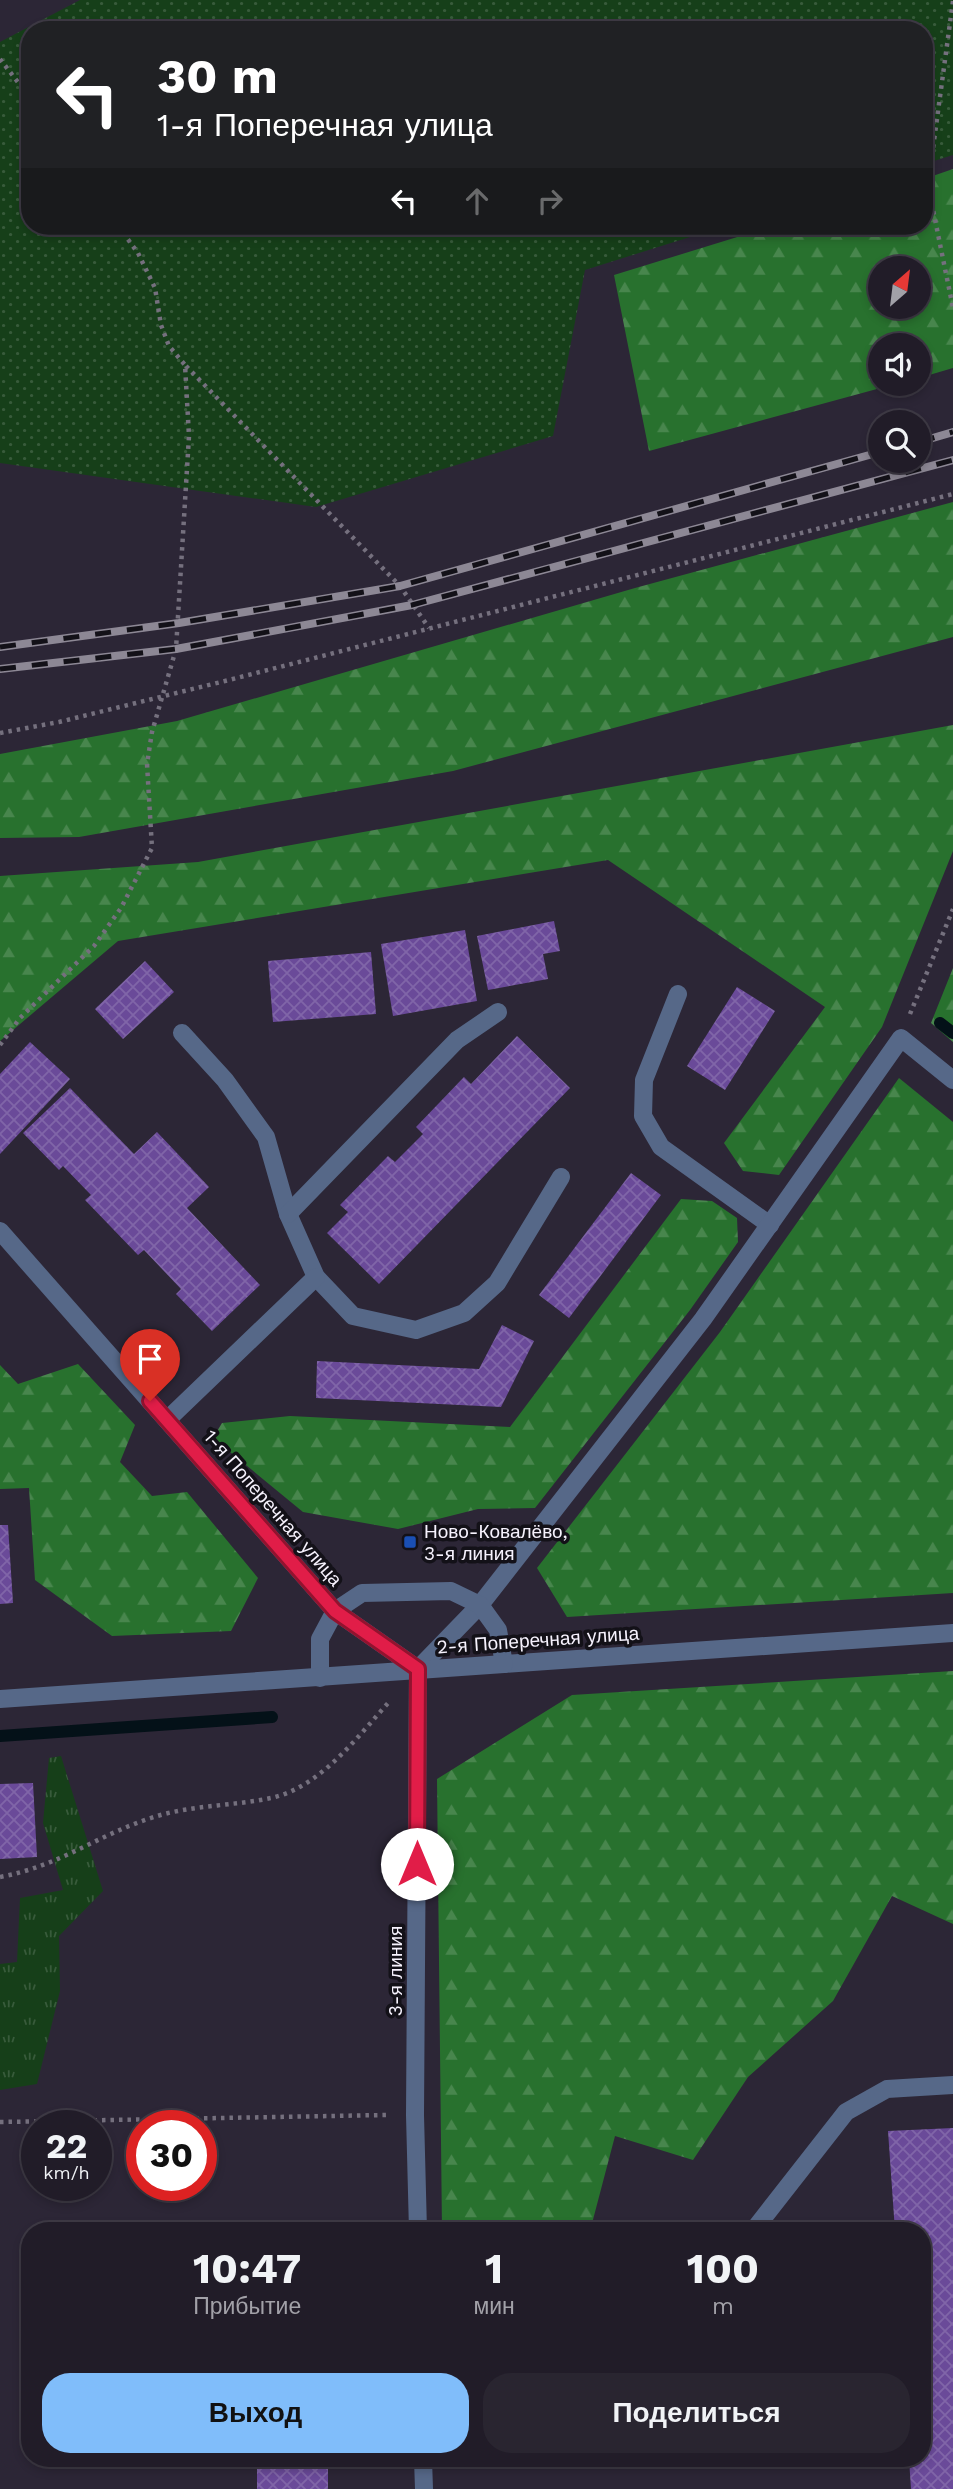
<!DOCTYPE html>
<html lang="ru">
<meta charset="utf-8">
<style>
body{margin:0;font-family:"Work Sans",sans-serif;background:#292530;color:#f1f3f6;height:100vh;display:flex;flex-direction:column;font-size:26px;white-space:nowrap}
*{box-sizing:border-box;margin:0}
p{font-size:23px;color:#a2a1a8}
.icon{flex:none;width:38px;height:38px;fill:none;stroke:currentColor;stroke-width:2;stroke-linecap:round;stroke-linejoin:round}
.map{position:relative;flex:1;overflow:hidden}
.drawer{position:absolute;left:21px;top:2222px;width:910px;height:245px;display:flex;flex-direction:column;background:#211c28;border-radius:28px;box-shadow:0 4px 10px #0003,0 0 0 2px #3e3a45}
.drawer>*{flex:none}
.hud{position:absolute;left:21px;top:21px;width:912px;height:214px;border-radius:28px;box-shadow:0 4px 10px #0003,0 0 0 2px #3e3a45;background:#202124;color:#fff;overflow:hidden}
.needle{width:46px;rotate:28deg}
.tools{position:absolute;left:868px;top:256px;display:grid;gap:14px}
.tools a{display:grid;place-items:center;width:63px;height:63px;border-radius:50%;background:#211c28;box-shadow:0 4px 10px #0003,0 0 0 2px #3e3a45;font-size:35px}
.speed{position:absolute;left:21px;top:2110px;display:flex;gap:14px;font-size:35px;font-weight:700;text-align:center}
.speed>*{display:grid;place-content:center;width:91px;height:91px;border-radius:50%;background:#211c28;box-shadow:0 4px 10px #0003,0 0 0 2px #3e3a45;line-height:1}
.speed small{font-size:18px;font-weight:400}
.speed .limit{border:10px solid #d22;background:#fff;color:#111}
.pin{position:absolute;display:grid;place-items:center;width:60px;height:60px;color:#fff;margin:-72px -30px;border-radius:50% 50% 50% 0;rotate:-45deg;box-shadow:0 0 7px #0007}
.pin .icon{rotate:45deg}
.me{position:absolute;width:77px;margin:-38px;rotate:0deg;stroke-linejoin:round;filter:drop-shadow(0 0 5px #0008)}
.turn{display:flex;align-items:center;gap:24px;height:147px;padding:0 21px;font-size:32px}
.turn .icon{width:91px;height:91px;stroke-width:2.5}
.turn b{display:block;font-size:49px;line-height:60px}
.lanes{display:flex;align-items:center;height:66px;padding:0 21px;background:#0003;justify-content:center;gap:35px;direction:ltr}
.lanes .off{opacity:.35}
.eta{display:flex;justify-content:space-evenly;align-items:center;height:119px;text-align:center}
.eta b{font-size:42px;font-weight:700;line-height:49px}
.primary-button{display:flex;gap:14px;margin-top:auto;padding:14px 21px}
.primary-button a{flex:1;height:80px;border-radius:28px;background:#80bdfa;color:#111;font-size:28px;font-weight:700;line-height:80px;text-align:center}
.primary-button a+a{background:#292530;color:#f1f3f6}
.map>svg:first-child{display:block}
.grass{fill:url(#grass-tufts)}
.forest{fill:url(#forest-firs);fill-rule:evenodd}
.garden{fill:url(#garden-dots)}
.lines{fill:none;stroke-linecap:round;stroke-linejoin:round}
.stream{stroke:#041118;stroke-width:12}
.building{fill:url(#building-cross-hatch)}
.path{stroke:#75707e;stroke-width:4.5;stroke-dasharray:3.5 5;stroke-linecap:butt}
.service{stroke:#566888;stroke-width:18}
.minor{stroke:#566888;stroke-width:18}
.tertiary{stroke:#566888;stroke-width:18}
.rail-casing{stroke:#8d8895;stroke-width:8}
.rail{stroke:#131118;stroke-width:5;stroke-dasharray:16;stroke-linecap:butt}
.route-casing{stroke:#92132f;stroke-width:18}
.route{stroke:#e11d48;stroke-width:12}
.transit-dot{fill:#1a4fb4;stroke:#131118;stroke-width:2.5}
.labels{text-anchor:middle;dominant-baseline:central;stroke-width:7;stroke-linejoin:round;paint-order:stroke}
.street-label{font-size:19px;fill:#f6f2fd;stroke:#131118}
.poi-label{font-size:19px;fill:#f6f2fd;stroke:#131118;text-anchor:start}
</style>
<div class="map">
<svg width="953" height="2489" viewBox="0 0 953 2489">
<defs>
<pattern id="grass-tufts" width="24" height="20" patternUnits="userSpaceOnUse" patternTransform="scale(1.75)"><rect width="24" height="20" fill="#163f19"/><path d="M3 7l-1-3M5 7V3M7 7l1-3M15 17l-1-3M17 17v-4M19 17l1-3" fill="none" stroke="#385b3b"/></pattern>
<pattern id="forest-firs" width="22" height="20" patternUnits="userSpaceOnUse" patternTransform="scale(1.75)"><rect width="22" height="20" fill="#28712e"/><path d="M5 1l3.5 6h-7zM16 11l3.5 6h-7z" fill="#48864d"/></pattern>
<pattern id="garden-dots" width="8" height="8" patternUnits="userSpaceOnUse" patternTransform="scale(1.75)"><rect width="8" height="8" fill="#163f19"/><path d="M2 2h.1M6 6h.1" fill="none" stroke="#385b3b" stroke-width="1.8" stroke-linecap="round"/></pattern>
<pattern id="building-cross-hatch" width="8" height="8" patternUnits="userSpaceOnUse" patternTransform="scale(1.75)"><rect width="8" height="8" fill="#6a4a99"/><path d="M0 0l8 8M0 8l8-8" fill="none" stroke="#8065a8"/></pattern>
</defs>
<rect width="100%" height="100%" fill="#2c2636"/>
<path class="grass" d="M 61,1756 L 103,1891 L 59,1936 L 60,1991 L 37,2084 L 0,2090 L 0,1964 L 17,1962 L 20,1898 L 63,1890 L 43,1823 L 49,1758 Z"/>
<g class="forest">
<path d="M 953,169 L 953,368 L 919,378 L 919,345 L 880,345 L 880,383 L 899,383 L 649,451 L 614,275 L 773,226 L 924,226 L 924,179 ZM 880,268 L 919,268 L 919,306 L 880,306 Z"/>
<path d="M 953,502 L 953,637 L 453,771 L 79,837 L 0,838 L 0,754 L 177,721 L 635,588 Z"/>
<path d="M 953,725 L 953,851 L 882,1027 L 779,1175 L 743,1171 L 724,1143 L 825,1007 L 608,860 L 118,941 L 0,1041 L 0,876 L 198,862 Z"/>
<path d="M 953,968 L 953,1042 L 931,1023 Z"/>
<path d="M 899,1078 L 953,1122 L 953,1593 L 567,1617 L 537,1568 L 720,1332 Z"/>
<path d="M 681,1199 L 712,1201 L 737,1218 L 738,1242 L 690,1310 L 535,1508 L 478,1509 L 398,1529 L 303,1512 L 213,1438 L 222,1423 L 290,1416 L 510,1427 Z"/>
<path d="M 78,1364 L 135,1425 L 120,1462 L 152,1496 L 187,1492 L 258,1578 L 231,1631 L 112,1636 L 35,1580 L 29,1488 L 0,1489 L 0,1365 L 18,1384 Z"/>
<path d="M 953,1671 L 953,1924 L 892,1896 L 833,2001 L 748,2077 L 693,2160 L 615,2136 L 590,2231 L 442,2231 L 437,1779 L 572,1695 Z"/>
</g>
<path class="garden" d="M 80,0 L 953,0 L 953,155 L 924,164 L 924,30 L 30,30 L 30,226 L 725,226 L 585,270 L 553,436 L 316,507 L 0,463 L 0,42 Z"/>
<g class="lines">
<g class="stream">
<path d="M 940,1023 L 953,1033"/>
<path d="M 0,1736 L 272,1717"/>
</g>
</g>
<g class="building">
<path d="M 554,921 L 560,951 L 543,954 L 548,979 L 488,990 L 477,936 Z"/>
<path d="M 465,930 L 477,1001 L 393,1016 L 381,944 Z"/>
<path d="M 371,952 L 376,1014 L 273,1022 L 268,961 Z"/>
<path d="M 145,961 L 174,992 L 123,1039 L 95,1009 Z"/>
<path d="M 737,987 L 775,1011 L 725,1090 L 687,1066 Z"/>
<path d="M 517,1036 L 570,1088 L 379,1284 L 327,1233 L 348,1212 L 340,1205 L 388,1156 L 395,1162 L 423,1134 L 416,1127 L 464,1077 L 471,1084 Z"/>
<path d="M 30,1042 L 70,1079 L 0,1154 L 0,1074 Z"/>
<path d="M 70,1088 L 134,1154 L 157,1132 L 209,1187 L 187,1208 L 260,1285 L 212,1331 L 176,1294 L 181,1289 L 144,1250 L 138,1255 L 85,1200 L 91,1195 L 63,1166 L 59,1170 L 23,1133 Z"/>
<path d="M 631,1173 L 661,1195 L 569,1318 L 539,1295 Z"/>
<path d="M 502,1325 L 534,1341 L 501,1407 L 316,1398 L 317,1361 L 479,1369 Z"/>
<path d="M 0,1525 L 8,1525 L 13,1603 L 0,1604 Z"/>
<path d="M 33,1783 L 37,1857 L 0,1859 L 0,1784 Z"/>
<path d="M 953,2128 L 953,2489 L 911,2489 L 909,2459 L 922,2459 L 922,2231 L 895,2231 L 888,2131 Z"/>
<rect x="257" y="2459" width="71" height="30"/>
</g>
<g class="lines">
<g class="path">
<path d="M 953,1 L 928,185 L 953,308"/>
<path d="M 0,59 L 30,98"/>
<path d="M 186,366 L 400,586 L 429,628"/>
<path d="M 0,733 L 59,722 L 225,681 L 953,494"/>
<path d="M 910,1014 L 953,909"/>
<path d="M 0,1045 L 20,1018 L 94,946 L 121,908 L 152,848 L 147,764 L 152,732 L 176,649 L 189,436 L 185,365 L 169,346 L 161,325 L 155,288 L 138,253 L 118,226"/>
<path d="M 0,1877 C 60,1866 99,1834 154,1817 C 191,1805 233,1806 271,1798 C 321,1787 357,1737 390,1701"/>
<path d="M 0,2122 L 386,2115"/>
</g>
<g class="service">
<path d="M 678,994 L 644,1080 L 643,1116 L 661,1147 L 770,1225"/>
<path d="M 182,1033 L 225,1080 L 266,1137 L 288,1214 L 316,1277 L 353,1316 L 416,1330 L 464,1313 L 497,1283 L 561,1177"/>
<path d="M 288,1214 L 457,1040 L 498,1012"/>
<path d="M 167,1420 L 316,1277"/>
<path d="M 418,1669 L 480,1605 L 703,1319 L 901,1038 L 953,1080"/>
<path d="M 320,1678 L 320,1639 L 335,1611 L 362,1593 L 451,1591 L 480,1605 L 498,1630 L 504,1664"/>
<path d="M 753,2231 L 846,2112 L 887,2089 L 953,2085"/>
</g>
<g class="minor">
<path d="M 0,1231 L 335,1611 L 418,1669 L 415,2115 L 418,2231"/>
<path d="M 504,1664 L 953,1633"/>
<path d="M 423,2459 L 424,2489"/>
</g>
<path class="tertiary" d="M 0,1699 L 504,1664"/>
<defs>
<g id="rail">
<path d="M 919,442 L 953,432"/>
<path d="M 0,647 L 179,623 L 400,586 L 880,452"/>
<path d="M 0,669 L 176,649 L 412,605 L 953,460"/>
</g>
</defs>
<use href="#rail" class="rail-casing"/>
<use href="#rail" class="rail"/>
</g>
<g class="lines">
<defs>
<path id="route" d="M 150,1401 L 335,1611 L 418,1669 L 417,1864"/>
</defs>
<use href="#route" class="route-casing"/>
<use href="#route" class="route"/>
</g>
<rect class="transit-dot" x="403" y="1535" width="14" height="14" rx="3.5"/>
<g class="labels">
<g class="street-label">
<text transform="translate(273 1508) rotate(49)">1-я Поперечная улица</text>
<text transform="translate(538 1640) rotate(-4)">2-я Поперечная улица</text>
<text transform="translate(395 1971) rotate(-90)">3-я линия</text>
</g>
<g class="poi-label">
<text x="424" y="1531">Ново-Ковалёво,<tspan x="424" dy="22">3-я линия</tspan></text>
</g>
</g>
</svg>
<div class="tools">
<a><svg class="needle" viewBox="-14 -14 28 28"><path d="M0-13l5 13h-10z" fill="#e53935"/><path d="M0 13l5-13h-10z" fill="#a2a1a8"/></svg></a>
<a><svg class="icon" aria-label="sound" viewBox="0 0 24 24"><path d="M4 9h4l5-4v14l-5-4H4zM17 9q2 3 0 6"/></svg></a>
<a><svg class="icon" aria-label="search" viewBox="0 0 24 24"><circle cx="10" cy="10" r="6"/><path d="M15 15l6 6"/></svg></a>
</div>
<div class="speed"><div>22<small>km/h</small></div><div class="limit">30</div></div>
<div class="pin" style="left:150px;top:1401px;background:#d93025"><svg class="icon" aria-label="arrive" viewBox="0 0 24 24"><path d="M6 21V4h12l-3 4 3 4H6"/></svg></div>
<svg class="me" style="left:417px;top:1864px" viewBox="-20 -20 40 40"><circle r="19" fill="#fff"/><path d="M0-13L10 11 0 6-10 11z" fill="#e11d48"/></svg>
<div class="hud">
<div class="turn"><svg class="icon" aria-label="left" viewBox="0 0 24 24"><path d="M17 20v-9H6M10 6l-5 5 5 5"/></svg><div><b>30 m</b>1-я Поперечная улица</div></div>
<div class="lanes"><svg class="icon" aria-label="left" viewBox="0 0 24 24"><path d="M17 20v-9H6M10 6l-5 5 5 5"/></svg><svg class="icon off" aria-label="ahead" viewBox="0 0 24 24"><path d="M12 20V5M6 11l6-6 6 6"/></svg><svg class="icon off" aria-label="right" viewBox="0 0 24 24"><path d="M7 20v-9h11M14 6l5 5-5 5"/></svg></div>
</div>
<section class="drawer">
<div class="eta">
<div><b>10:47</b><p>Прибытие</p></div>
<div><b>1</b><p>мин</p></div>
<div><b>100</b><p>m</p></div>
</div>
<div class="primary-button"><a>Выход</a><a>Поделиться</a></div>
</section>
</div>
